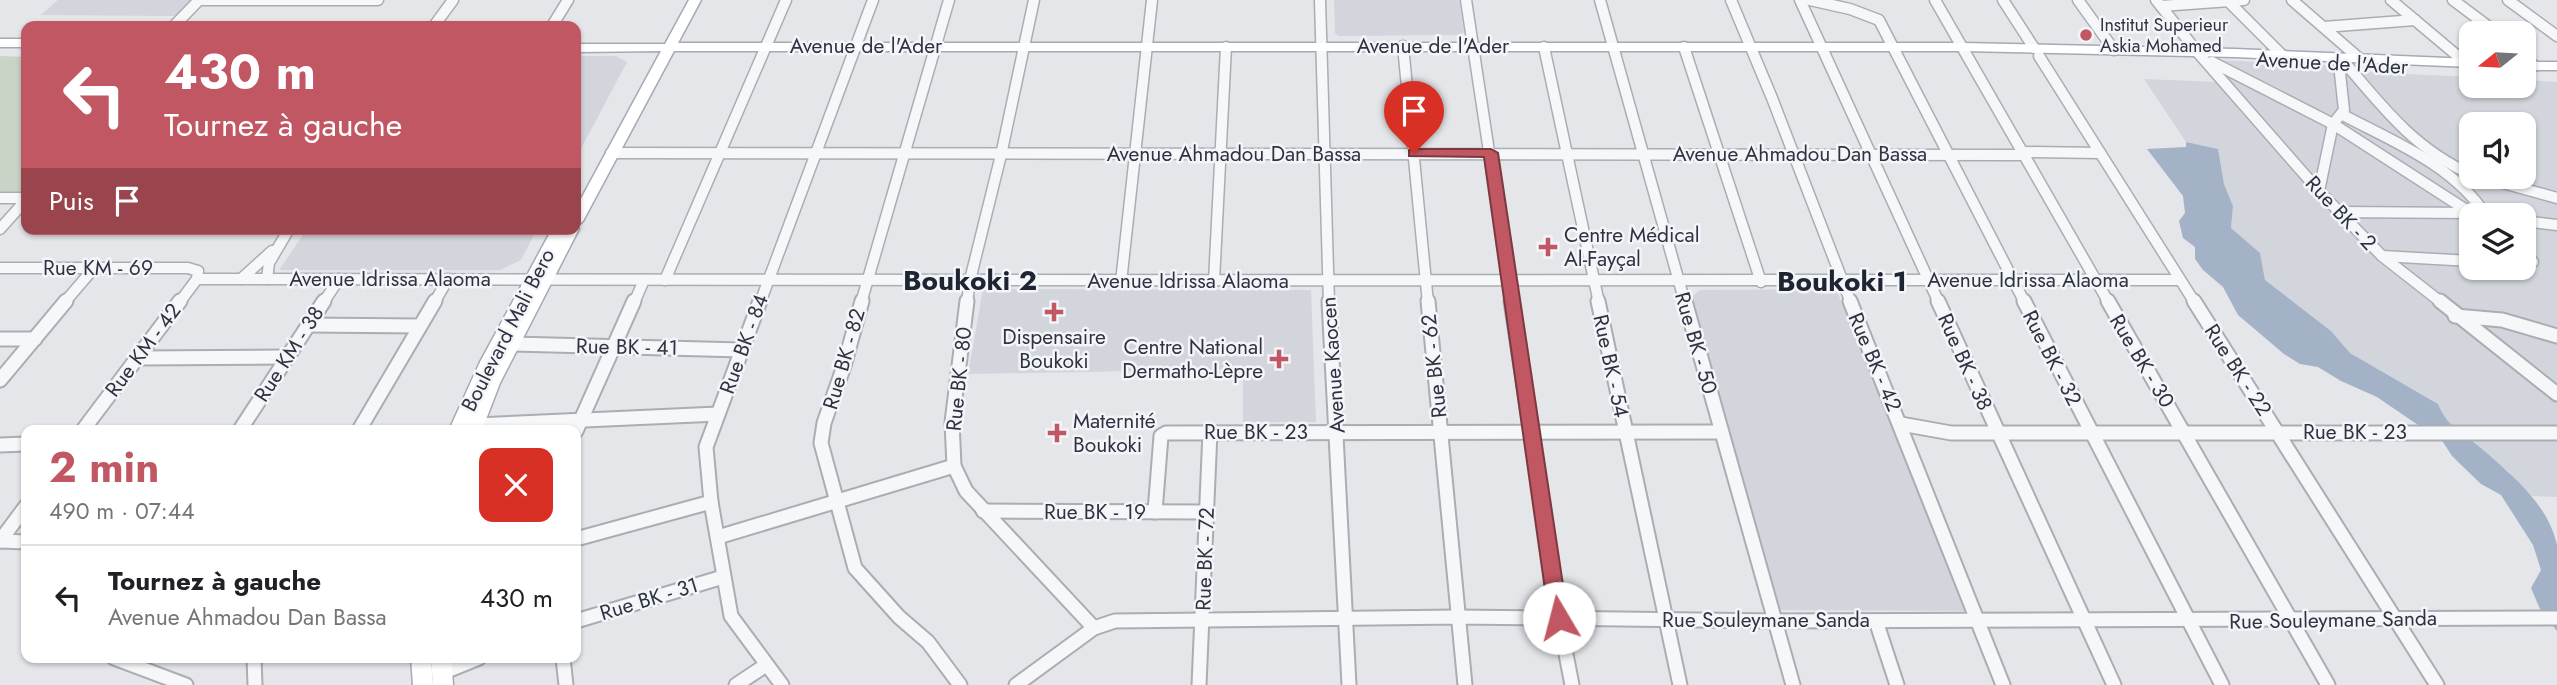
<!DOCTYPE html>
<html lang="fr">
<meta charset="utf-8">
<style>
body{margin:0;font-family:Jost,sans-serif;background:#f2f2f2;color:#202124;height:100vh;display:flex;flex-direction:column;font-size:26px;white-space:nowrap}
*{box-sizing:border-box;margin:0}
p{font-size:23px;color:#757577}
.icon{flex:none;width:38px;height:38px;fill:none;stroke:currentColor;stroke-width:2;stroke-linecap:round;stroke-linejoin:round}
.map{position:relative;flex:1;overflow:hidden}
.details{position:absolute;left:21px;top:425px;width:560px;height:238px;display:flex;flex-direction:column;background:#fff;border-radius:14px;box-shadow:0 2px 5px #0004}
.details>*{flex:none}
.guide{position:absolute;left:21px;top:21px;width:560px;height:214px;border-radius:14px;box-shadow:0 2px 5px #0004;background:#c15762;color:#fff;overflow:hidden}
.needle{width:46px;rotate:252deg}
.tools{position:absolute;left:2459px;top:21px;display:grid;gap:14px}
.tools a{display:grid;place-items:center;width:77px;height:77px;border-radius:14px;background:#fff;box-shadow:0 2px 5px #0004;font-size:35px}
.pin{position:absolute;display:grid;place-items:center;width:60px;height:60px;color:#fff;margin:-72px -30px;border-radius:50% 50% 50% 0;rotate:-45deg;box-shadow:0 0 7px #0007}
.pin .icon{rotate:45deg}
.me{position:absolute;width:77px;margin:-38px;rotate:352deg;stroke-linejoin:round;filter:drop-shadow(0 0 5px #0008)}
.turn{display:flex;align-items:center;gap:24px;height:147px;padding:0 28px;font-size:32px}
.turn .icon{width:91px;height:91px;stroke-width:2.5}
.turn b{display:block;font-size:49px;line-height:60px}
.then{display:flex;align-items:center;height:66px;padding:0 28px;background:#0003;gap:14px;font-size:26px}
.round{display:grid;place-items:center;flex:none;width:74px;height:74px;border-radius:14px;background:#f2f2f2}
.head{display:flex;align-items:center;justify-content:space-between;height:119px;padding:0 28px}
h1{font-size:42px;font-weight:700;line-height:52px;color:#c15762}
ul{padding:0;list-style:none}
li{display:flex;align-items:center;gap:21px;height:105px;padding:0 28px;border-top:2px solid #e0e0e0}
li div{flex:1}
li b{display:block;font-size:26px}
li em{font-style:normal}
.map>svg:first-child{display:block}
.built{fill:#d2d5dc;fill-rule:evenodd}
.green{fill:#c9d3c6}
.water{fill:#a3b2c6}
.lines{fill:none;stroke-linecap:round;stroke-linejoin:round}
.minor-far1-casing{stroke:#a9adb4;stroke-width:13}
.minor-casing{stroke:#a9adb4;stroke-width:17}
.major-casing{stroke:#a4aab5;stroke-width:3}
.minor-far1{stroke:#f6f7f9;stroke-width:10}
.minor{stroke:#f6f7f9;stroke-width:13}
.major{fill:#fff;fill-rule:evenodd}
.route{fill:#c15762;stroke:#7d3940;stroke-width:2}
.poi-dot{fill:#c15762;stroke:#f3f5f8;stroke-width:2.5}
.labels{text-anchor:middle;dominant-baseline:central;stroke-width:5;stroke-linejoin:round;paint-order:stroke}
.far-poi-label{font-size:18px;fill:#2d3341;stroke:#f3f5f8;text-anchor:start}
.street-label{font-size:21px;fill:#2d3341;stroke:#f3f5f8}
.poi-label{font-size:21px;fill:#2d3341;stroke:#f3f5f8;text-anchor:start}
.district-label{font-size:28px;font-weight:bold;fill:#1f2432;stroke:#f3f5f8}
</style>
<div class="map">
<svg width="2557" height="685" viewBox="0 0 2557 685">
<rect width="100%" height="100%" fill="#e4e6ea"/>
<g class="built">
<path d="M 58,0 L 191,0 L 176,16 L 41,15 Z"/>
<path d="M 1334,0 L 1459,0 L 1464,32 L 1458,35 L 1338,36 L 1335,33 Z"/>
<path d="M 576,56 L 616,56 L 627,62 L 576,158 Z"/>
<path d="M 2198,59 L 2356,67 L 2364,72 L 2471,77 L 2471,86 L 2524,86 L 2524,80 L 2557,82 L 2557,497 L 2532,496 L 2509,472 L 2444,420 L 2438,404 L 2350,353 L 2331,331 L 2265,280 L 2260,253 L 2231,228 L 2233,206 L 2224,184 L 2218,149 L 2186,142 L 2144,79 L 2216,82 ZM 2471,124 L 2524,124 L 2524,177 L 2471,177 ZM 2471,215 L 2524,215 L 2524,268 L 2471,268 Z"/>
<path d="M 307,229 L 537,229 L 521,260 L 500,270 L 279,270 Z"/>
<path d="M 983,289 L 1311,290 L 1316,422 L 1243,422 L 1243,369 L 968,374 Z"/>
<path d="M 1836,289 L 1970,611 L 1780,610 L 1690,298 L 1700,290 Z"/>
</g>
<path class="green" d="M 0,56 L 26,57 L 26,194 L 0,194 Z"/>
<path class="water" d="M 2186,142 L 2218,149 L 2224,184 L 2233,206 L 2231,228 L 2260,253 L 2265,280 L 2331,331 L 2350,353 L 2438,404 C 2448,429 2464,433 2482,449 C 2512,475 2548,504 2557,545 C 2557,568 2557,607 2557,631 L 2540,609 L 2531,588 L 2541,570 L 2533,545 L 2501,495 L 2481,484 L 2452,456 L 2443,442 L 2377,397 L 2341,381 L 2318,367 L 2300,364 L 2284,354 L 2238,315 L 2223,287 L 2203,270 L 2195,259 L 2195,247 L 2183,238 L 2179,221 L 2185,213 L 2183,196 L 2147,149 L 2186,147 Z"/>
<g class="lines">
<defs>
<g id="minor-far1">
<path d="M 198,0 L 378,0"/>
<path d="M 1320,0 L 1329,303"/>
<path d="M 1466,0 L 1512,303"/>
<path d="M 1600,0 L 1685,303"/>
<path d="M 1731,0 L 1772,98 L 1851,303"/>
<path d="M 1800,0 L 1939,303"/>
<path d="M 1810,0 L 1850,9 L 1879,20 L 2025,303"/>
<path d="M 1935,0 L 2109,303"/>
<path d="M 2003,0 L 2034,48"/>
<path d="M 2078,0 L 2114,50"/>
<path d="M 2156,0 L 2199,54 L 2319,191 L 2382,256 L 2442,303"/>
<path d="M 2292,0 L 2360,59"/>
<path d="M 2391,0 L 2466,63"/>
<path d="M 2453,0 L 2497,33"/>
<path d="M 2508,0 L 2557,36"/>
<path d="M 2228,1 L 2282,55"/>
<path d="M 2161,6 L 2244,0"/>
<path d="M 174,26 L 199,0"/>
<path d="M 434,26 L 453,0"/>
<path d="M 552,26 L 568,0"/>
<path d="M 2324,27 L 2415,20"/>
<path d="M 1403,46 L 1428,303"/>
<path d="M 1544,47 L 1599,303"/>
<path d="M 1684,47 L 1761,282"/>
<path d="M 2524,55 L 2534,66"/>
<path d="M 2039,56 L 2195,303"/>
<path d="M 2212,62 L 2333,124 L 2474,215"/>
<path d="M 2346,64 C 2383,108 2417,151 2471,174"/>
<path d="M 2343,115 C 2394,142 2453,165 2486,215"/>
<path d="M 2023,152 L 2100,153"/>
<path d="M 611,153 L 2024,155"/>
<path d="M 2481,177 L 2557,198"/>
<path d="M 2319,191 L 2333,124 L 2344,110 L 2339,64"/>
<path d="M 0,198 L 26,198"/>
<path d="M 2337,212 L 2472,213"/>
<path d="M 2524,221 L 2557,225"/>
<path d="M 0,229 L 26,200"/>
<path d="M 2524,253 L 2533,262 L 2524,264"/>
<path d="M 2382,256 L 2471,261"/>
<path d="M 0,268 L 188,268 L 198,271 L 197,279 L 179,303"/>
<path d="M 197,279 C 858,278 1518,283 2179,280"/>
<path d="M 241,279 L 272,251"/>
<path d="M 267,279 L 269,263 L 289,229"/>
<path d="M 665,280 L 786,0"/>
<path d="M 1214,281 L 1226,47"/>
<path d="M 1121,282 L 1152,0"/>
<path d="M 64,303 L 94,268"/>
<path d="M 323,303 L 339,279"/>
<path d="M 434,303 L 448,279"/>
<path d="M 634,303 L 644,280"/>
<path d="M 760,303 L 873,0"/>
<path d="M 861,303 L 949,0"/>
<path d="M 967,303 L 970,280 L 1001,155 L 1034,0"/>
</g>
<g id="minor">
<path d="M 760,301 L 706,447 L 711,502 L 731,616 L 782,685"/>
<path d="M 862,301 L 844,366 L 824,423 L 821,443 L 855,568 L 899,617 L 928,642 L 960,685"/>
<path d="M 967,301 L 952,422 L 954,466 L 966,491 L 1094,628"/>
<path d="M 1329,301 L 1349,685"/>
<path d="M 1428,301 L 1465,685"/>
<path d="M 1511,301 L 1559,618 L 1572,685"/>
<path d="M 1598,301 L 1680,685"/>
<path d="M 1685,301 L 1793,685"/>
<path d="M 1850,301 L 2003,685"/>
<path d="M 1938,301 L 2114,685"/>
<path d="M 2024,301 L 2222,685"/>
<path d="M 2108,301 L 2328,685"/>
<path d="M 2194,301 L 2437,685"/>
<path d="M 2440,301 L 2557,394"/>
<path d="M 2455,316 L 2502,320 L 2557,336"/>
<path d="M 308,325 L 420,326"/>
<path d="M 0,339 L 35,339"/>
<path d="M 513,344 L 742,350"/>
<path d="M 138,358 L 287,357"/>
<path d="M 0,380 L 66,301"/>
<path d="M 1901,424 L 1951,433 L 2557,433"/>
<path d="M 476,425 L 718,414"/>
<path d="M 83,430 L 180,301"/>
<path d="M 240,430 L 324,301"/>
<path d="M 359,430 L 435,301"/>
<path d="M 576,431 L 634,301"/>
<path d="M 0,445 L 26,444"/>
<path d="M 983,511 L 1206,512"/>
<path d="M 1155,512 L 1161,436 L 1166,433 L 1721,432"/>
<path d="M 718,537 L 954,466"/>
<path d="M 576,539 L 711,502"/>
<path d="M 0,541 L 26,506"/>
<path d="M 0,541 L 26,542"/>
<path d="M 576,621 L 723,577"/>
<path d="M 1876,621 L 1897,685"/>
<path d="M 114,658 L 186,685"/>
<path d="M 254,658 L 255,685"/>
<path d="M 563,658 L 566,685"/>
<path d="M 442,673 L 479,658"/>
<path d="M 736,685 L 766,665"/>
<path d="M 1016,685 L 1094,628 L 1115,621 L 1457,617 L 1776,621 L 2557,618"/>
<path d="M 1199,685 L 1210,432"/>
</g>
<g id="major">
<path d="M 689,0 L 701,0 L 678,43 L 1963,43 L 2235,49 L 2471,59 L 2471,67 L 2235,57 L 1963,51 L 674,51 L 583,221 L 577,226 L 579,229 L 500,383 L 482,430 L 466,430 L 468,425 L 465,430 L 449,430 L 480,362 L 552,229 L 576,229 L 576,208 L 661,51 L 576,52 L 576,44 L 665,44 Z"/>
<rect x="0" y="39" width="26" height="8"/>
<rect x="2524" y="62" width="33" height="8"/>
<path d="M 411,658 L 431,658 L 433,685 L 413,685 Z"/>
<path d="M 431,658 L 451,658 L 453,685 L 433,685 Z"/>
</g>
</defs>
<use href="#minor-far1" class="minor-far1-casing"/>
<use href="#minor" class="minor-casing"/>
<use href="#major" class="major-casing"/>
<use href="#minor-far1" class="minor-far1"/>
<use href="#minor" class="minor"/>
<use href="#major" class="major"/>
</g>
<path class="route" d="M 1414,149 L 1491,149 L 1498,153 L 1568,618 L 1565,624 L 1559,626 L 1552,624 L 1549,618 L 1484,157 L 1409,156 L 1409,150 Z"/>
<g class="poi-dot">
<circle cx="2086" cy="35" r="7"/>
<path d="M1544.5 236.5h7v7h7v7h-7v7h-7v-7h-7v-7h7z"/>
<path d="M1050.5 301.5h7v7h7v7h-7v7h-7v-7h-7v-7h7z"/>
<path d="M1275.5 348.5h7v7h7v7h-7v7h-7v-7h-7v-7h7z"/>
<path d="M1053.5 422.5h7v7h7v7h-7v7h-7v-7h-7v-7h7z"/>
</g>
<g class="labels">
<g class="far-poi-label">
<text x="2100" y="25">Institut Superieur<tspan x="2100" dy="21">Askia Mohamed</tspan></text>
</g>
<g class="street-label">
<text x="866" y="46">Avenue de l'Ader</text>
<text x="1433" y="46">Avenue de l'Ader</text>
<text transform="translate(2332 63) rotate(3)">Avenue de l'Ader</text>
<text x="1234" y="154">Avenue Ahmadou Dan Bassa</text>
<text x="1800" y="154">Avenue Ahmadou Dan Bassa</text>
<text transform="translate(2341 213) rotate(47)">Rue BK - 2</text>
<text x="98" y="268">Rue KM - 69</text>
<text x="390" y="279">Avenue Idrissa Alaoma</text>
<text x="2028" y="280">Avenue Idrissa Alaoma</text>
<text x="1188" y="281">Avenue Idrissa Alaoma</text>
<text transform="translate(508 330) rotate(-63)">Boulevard Mali Bero</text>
<text transform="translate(1696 343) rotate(74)">Rue BK - 50</text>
<text transform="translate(744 344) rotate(-70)">Rue BK - 84</text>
<text transform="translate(627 347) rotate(1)">Rue BK - 41</text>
<text transform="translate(143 350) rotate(-53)">Rue KM - 42</text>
<text transform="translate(289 354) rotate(-57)">Rue KM - 38</text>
<text transform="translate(2052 358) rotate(63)">Rue BK - 32</text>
<text transform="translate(844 359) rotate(-74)">Rue BK - 82</text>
<text transform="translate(2142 361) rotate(59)">Rue BK - 30</text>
<text transform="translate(1875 362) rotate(67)">Rue BK - 42</text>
<text transform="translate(1965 362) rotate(66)">Rue BK - 38</text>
<text transform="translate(1333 365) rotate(-94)">Avenue Kaocen</text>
<text transform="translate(1434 366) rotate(-96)">Rue BK - 62</text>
<text transform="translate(1611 366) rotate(78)">Rue BK - 54</text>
<text transform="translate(2238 370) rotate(57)">Rue BK - 22</text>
<text transform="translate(959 379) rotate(-84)">Rue BK - 80</text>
<text x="1256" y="432">Rue BK - 23</text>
<text x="2355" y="432">Rue BK - 23</text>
<text x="1095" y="512">Rue BK - 19</text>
<text transform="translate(1205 559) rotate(-88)">Rue BK - 72</text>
<text transform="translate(649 599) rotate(-17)">Rue BK - 31</text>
<text x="1766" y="620">Rue Souleymane Sanda</text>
<text transform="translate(2333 620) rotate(-1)">Rue Souleymane Sanda</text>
</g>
<g class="poi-label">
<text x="1564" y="235">Centre Médical<tspan x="1564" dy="24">Al-Fayçal</tspan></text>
<text x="1054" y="337" text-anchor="middle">Dispensaire<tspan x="1054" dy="24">Boukoki</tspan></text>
<text x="1263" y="347" text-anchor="end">Centre National<tspan x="1263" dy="24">Dermatho-Lèpre</tspan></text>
<text x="1073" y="421">Maternité<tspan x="1073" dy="24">Boukoki</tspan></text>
</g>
<g class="district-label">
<text x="970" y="280">Boukoki 2</text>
<text x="1842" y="281">Boukoki 1</text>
</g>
</g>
</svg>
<div class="tools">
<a><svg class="needle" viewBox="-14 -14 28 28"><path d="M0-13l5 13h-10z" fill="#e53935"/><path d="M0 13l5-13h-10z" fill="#757577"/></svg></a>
<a><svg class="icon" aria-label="sound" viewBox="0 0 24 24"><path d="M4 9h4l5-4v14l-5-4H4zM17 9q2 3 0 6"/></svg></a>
<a><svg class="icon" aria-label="layers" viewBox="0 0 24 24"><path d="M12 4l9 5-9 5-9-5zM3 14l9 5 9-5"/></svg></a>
</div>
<div class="pin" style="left:1414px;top:153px;background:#d93025"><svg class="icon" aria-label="arrive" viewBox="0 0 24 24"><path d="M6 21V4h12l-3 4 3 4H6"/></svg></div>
<svg class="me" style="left:1559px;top:618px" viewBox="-20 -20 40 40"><circle r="19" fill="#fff"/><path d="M0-13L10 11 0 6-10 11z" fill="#c15762"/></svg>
<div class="guide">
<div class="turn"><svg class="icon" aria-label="left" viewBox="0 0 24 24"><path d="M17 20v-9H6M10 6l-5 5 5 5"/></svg><div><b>430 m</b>Tournez à gauche</div></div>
<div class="then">Puis<svg class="icon" aria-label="arrive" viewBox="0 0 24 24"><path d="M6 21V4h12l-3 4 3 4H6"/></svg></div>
</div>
<section class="details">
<div class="head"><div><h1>2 min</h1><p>490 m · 07:44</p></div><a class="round" style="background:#d93025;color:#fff"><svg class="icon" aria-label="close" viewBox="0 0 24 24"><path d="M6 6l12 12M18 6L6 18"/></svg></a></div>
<ul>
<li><svg class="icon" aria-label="left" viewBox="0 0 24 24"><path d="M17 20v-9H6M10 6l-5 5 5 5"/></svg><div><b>Tournez à gauche</b><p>Avenue Ahmadou Dan Bassa</p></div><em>430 m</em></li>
</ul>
</section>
</div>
